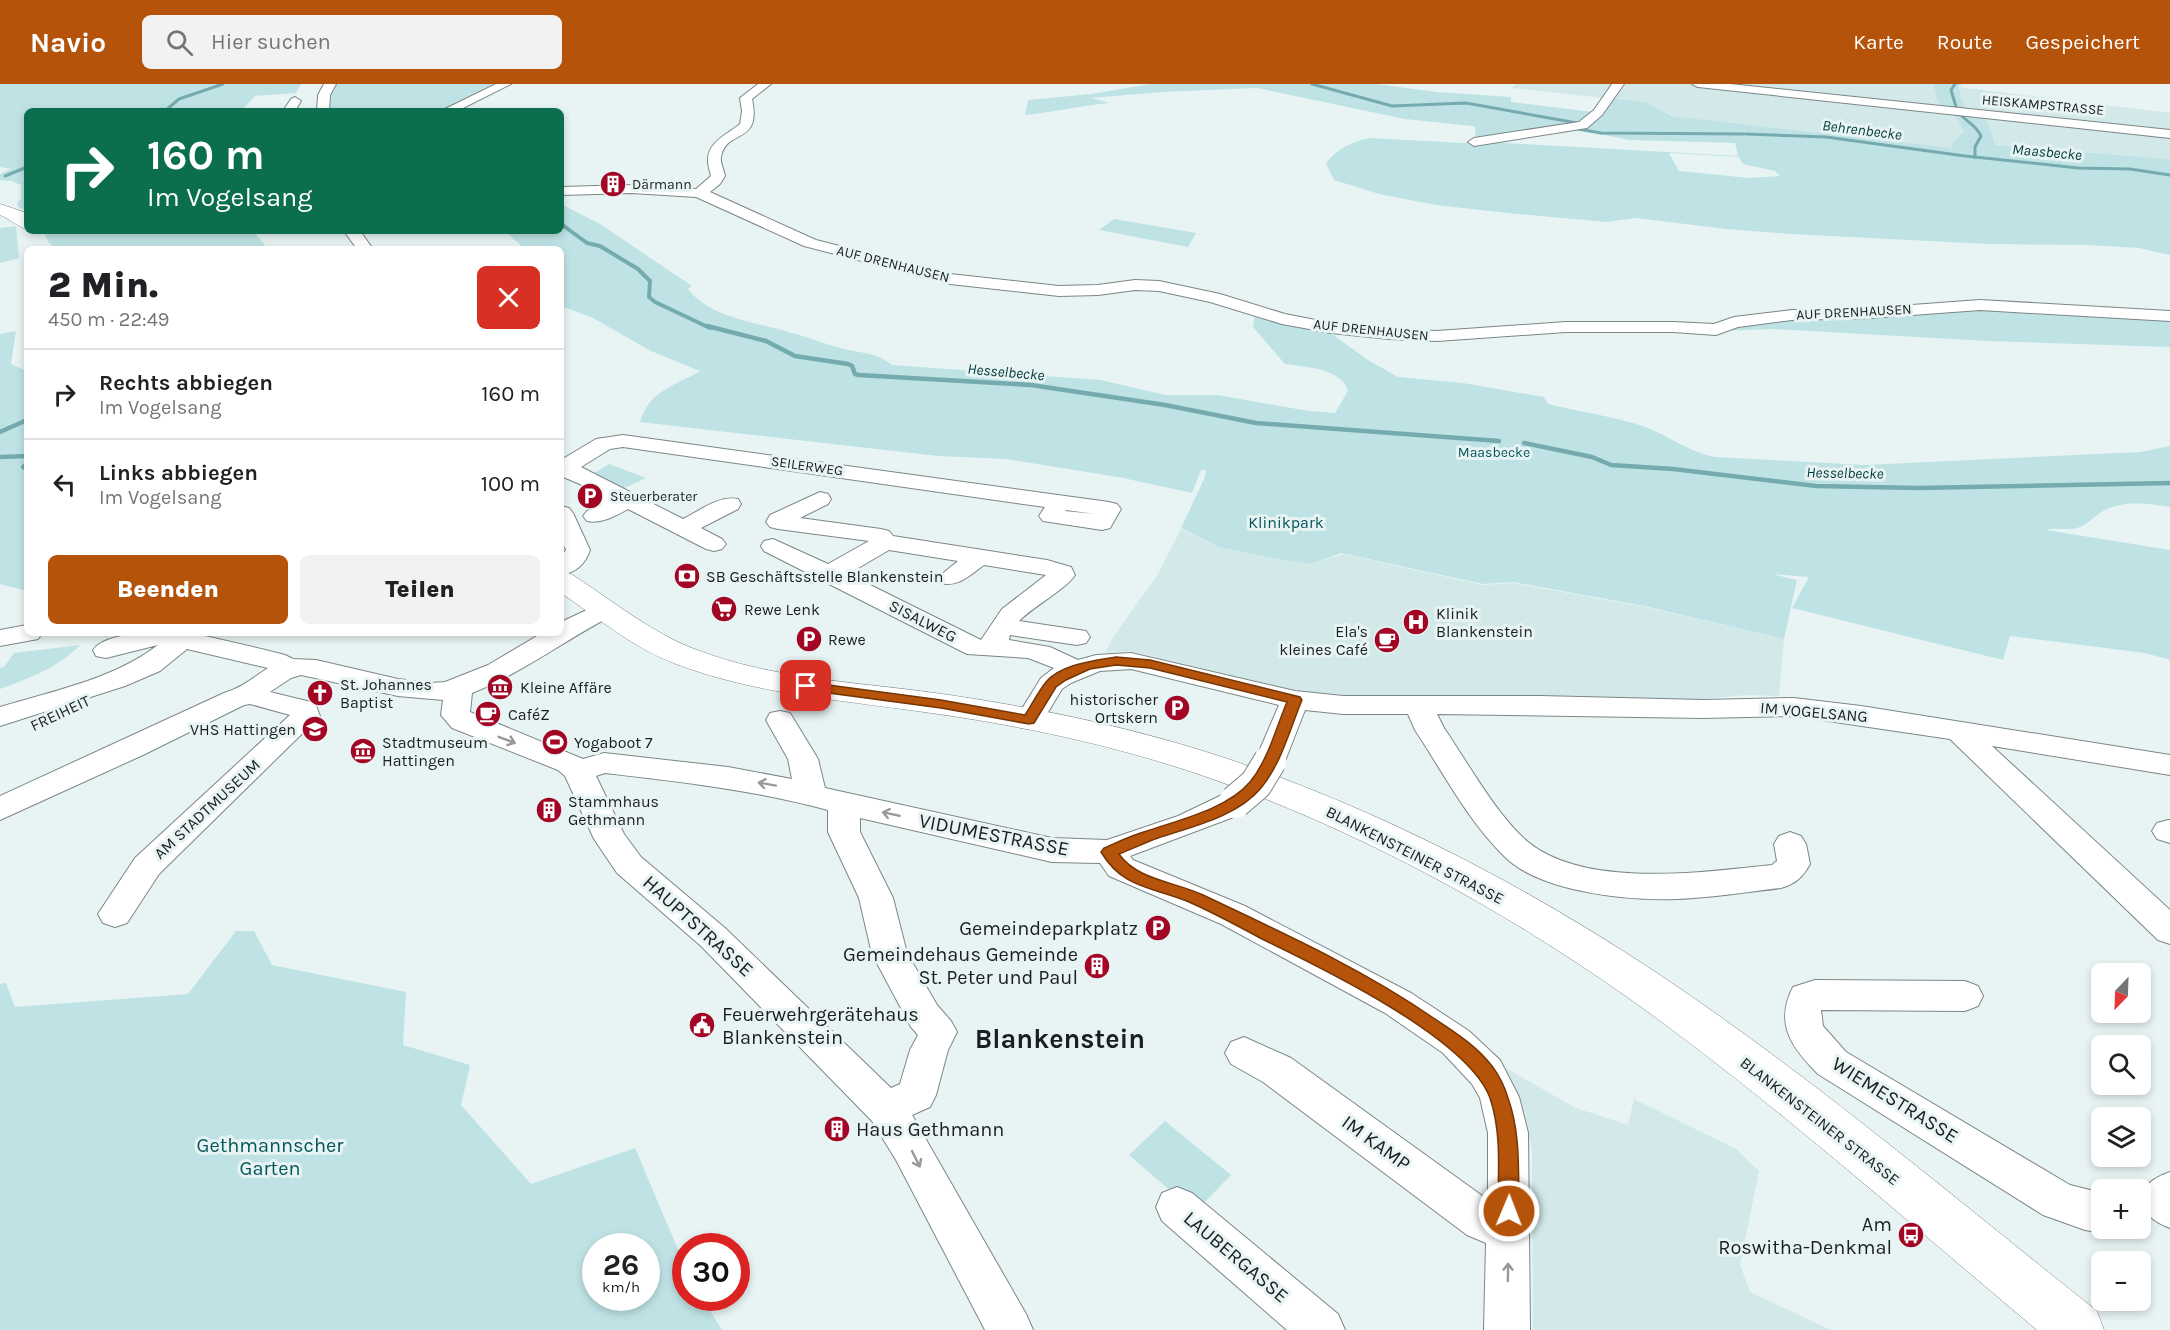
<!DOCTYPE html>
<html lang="de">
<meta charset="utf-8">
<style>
body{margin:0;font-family:Karla,sans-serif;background:#f2f2f2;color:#202124;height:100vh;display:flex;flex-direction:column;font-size:22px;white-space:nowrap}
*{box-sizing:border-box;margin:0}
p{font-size:20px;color:#757577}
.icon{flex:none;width:33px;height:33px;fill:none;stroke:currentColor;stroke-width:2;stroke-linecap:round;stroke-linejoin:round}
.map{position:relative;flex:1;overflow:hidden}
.drawer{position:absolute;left:24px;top:162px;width:540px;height:390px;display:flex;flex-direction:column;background:#fff;border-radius:9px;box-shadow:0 3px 9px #0003}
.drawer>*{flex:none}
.guide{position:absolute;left:24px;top:24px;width:540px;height:126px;border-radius:9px;box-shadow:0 3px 9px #0003;background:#0b6e4f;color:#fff;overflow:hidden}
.needle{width:39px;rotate:203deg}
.tools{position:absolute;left:2091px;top:879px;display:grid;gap:12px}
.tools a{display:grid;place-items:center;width:60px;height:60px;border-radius:9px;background:#fff;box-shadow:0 3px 9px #0003;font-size:30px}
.speed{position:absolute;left:582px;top:1149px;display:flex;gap:12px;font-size:30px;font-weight:700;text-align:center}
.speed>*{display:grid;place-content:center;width:78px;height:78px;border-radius:50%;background:#fff;box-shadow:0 3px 9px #0003;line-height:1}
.speed small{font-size:15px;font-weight:400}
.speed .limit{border:9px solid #d22;background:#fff;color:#111}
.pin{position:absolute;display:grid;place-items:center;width:51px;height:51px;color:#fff;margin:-26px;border-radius:12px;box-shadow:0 3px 9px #0006}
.me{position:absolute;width:66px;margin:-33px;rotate:1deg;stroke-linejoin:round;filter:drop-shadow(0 0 4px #0008)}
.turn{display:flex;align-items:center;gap:21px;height:126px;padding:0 24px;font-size:27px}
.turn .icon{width:78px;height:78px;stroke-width:2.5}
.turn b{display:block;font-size:42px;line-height:51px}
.round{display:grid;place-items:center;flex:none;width:63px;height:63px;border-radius:9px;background:#f2f2f2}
.headline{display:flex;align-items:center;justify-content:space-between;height:102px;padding:0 24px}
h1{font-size:36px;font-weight:800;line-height:45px}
.action{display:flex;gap:12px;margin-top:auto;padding:12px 24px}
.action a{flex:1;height:69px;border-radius:9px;background:#b45309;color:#fff;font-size:24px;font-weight:800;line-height:69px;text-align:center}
.action a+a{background:#f2f2f2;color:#202124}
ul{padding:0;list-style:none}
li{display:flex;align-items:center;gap:18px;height:90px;padding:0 24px;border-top:2px solid #e0e0e0}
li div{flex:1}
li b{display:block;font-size:22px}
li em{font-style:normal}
header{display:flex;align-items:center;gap:36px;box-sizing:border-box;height:84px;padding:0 30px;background:#b45309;color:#fff}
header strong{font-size:28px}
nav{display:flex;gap:33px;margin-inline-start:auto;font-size:21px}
.search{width:420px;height:54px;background:#f2f2f2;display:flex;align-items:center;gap:15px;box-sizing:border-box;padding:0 21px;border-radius:9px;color:#757577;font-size:22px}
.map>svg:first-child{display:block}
.built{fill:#d2e8e9}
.green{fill:#bfe3e5;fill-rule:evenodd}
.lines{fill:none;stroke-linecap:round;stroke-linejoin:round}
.stream-far2{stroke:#75abaf;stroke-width:3}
.stream-far1{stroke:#75abaf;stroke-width:4}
.stream{stroke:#75abaf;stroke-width:4.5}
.minor-casing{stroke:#7c8687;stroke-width:2}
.major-casing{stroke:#7c8687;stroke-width:1}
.minor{fill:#fff;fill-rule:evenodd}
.major{fill:#fff;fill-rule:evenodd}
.minor-bridge-casing{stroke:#7c8687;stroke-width:34;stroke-linecap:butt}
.minor-bridge{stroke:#fff;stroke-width:32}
.oneway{stroke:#989a9a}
.route{fill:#b45309;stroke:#753606;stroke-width:1.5}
.labels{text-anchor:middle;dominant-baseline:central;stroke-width:6;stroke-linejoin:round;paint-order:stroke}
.far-street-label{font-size:14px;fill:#1a1f1f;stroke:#e8f4f4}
.far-poi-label{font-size:14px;fill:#1a1f1f;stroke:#e8f4f4;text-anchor:start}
.far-park-label{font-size:14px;fill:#05575c;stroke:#e8f4f4}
.far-water-label{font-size:15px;font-style:italic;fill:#01383b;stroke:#e8f4f4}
.park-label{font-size:16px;fill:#05575c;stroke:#e8f4f4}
.poi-label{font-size:16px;fill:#1a1f1f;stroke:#e8f4f4;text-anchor:start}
.street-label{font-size:16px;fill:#1a1f1f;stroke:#e8f4f4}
.near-street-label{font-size:20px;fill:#1a1f1f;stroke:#e8f4f4}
.near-poi-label{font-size:20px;fill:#1a1f1f;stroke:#e8f4f4;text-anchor:end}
.near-park-label{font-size:20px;fill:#05575c;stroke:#e8f4f4}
.near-district-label{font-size:27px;font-weight:bold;fill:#1a1f1f;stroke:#e8f4f4}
</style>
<header>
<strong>Navio</strong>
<div class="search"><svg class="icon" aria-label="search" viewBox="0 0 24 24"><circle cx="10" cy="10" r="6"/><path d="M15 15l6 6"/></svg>Hier suchen</div>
<nav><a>Karte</a><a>Route</a><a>Gespeichert</a></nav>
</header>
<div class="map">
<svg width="2170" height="1246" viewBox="0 0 2170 1246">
<rect width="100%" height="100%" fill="#e8f4f4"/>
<g class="built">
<path d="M 1516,0 L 1933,0 L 2170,29 L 2170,75 L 1995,61 L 1990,44 L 1956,31 L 1965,48 L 1953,58 L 1952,64 L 1673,32 L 1648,19 L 1512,4 Z"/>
<path d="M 1181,445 L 1217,463 L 1282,476 L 1313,480 L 1343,470 L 1483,501 L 1513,499 L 1645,523 L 1784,555 L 1779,612 L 1747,611 L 1700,615 L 1370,614 L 1286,605 L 1131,567 L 1105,569 L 1114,552 L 1158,490 Z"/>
<path d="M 1504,983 L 1576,1024 L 1628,1041 L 1634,1015 L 1736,1065 L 1759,1087 L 1740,1181 L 1750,1208 L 1831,1246 L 1533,1246 L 1532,1065 L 1519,1011 Z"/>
</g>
<g class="green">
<path d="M 0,0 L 301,0 L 296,9 L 255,12 L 241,27 L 27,27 L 27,126 L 20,124 L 17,120 L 21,114 L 21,101 L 11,97 L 0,96 L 0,90 L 11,85 L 0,83 Z"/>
<path d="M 335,0 L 501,0 L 444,27 L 328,27 L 330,11 Z"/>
<path d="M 1150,0 L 1376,0 L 1437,8 L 1511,13 L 1511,18 L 1601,29 L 1611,14 L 1648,19 L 1672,32 L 1952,64 L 1953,58 L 1964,48 L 1955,30 L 1983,33 L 1990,44 L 1995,61 L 2170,75 L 2170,171 L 2139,164 L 2088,161 L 1987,160 L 1791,150 L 1726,145 L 1636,134 L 1606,138 L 1507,129 L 1436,121 L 1379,110 L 1334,96 L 1326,80 C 1334,66 1355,56 1371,54 L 1463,59 L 1486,58 L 1738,72 L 1735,59 L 1629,56 L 1568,44 L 1476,55 L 1475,43 L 1472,42 L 1405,35 L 1257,4 L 1162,8 L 1092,14 L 1109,19 C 1081,22 1054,28 1025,31 L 1028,16 L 1091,10 ZM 1669,69 L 1739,73 L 1743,80 L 1775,87 L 1780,92 L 1750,94 L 1679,87 Z"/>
<path d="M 1933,0 L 1962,0 L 1958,3 L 1966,27 L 1941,25 Z"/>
<path d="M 561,120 L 600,140 L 692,202 L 688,205 C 711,235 758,238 792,249 C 809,253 824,260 840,264 C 858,269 878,268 892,281 L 1101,296 L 1165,311 L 1217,311 L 1309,327 L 1335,329 L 1348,307 C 1342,284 1304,283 1285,280 L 1253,243 L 1255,230 L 1328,247 L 1368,276 L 1398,293 L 1463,299 L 1544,313 L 1548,320 C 1580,328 1612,332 1643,342 C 1668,351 1688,368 1715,373 L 1865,381 L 2140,368 L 2170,362 L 2170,423 C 2148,420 2126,416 2105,426 C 2094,431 2087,443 2073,445 C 2064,446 2055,443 2046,446 L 2170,466 L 2170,576 L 2145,569 L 2010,552 L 2003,576 L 1792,524 L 1809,493 L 1772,490 L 1797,496 L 1784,555 L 1644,522 L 1513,498 L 1483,500 L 1341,469 L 1312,480 L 1282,476 L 1218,463 L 1181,444 L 1205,393 L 1206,386 L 1201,386 L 1192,409 L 1123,394 L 1006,375 L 938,372 L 640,338 C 649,306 675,302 700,287 L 651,267 L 591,233 L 561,222 L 561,165 L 525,165 L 505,147 L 561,147 Z"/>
<path d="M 1114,135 L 1196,149 L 1188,163 L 1099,146 Z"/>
<path d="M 16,142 L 19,174 L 0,179 L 0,144 Z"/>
<path d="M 43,147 L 253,147 L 268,165 L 56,165 L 49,159 Z"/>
<path d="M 1947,224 L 2170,233 L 2170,263 L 1987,257 L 1775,245 L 1717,247 L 1770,235 Z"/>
<path d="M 16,247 L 11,280 L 27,287 L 27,507 L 0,500 L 0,250 Z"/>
<path d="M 609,380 L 646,394 L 620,406 L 593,392 L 594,389 Z"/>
<path d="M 80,561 C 57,584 30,594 0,605 L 0,584 L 4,583 L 14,569 Z"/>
<path d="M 236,847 L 254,847 L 272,881 L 406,908 L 403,961 L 470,981 L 461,1021 L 531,1100 L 635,1064 L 685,1182 L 686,1214 L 702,1214 L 722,1246 L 0,1246 L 0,900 L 6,899 L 15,923 L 188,910 ZM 596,1162 L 646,1162 L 646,1214 L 596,1214 Z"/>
<path d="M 1165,1037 L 1231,1091 L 1195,1128 L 1129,1071 Z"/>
</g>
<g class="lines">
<g class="stream-far2">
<path d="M 1312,0 L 1392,22 L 1466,19 L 1577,39 L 1574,41"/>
<path d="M 1955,0 L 1951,6 L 1957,26"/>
<path d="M 165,27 L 179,15 L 223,0"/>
<path d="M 1960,30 C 1968,39 1976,41 1981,52 L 1975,63 L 1975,73"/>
<path d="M 1578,45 L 1601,49 L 1744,50"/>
<path d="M 1746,50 L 1826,53 L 1965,72 L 2078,84 L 2130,85 L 2170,91"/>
<path d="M 5,92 L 27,83"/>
</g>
<path class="stream-far1" d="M 561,140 L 587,159 L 600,162 L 638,185 L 650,197 L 649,213 L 655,218 L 710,244"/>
<g class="stream">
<path d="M 707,242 L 766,257 L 795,272 L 848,280 L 852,282 L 855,290 L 859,291 L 1031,301 L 1165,321 L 1256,339 L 1499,357"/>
<path d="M 0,348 L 27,336"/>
<path d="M 1524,359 L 1592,373 L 1611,381 L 1673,385 L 1816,402 L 1918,404 L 2170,399"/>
<path d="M 0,373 L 27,372"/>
<path d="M 27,380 L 23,383 L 27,385"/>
</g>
<defs>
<g id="minor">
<path d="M 324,0 L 336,0 L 330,11 L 329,27 L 317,27 L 318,11 Z"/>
<path d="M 496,0 L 511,0 L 457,27 L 441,27 Z"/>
<path d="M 758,0 L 771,0 L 752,15 C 762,62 726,44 721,73 C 720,79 724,86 725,92 L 720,100 L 710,108 L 816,156 L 950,190 L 1059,202 L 1098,201 L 1135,196 L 1159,197 L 1220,210 L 1285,230 L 1331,239 L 1389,245 L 1437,247 L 1566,238 L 1673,238 L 1714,240 L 1734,233 L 1792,226 L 1871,224 L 1980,216 L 2170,227 L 2170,237 L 1980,226 L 1871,234 L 1792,236 L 1738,243 L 1716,251 L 1673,248 L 1566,248 L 1437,257 L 1389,255 L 1331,249 L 1282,240 L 1210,218 L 1159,207 L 1135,206 L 1098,211 L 1059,212 L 950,200 L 804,162 L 696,113 L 632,109 L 561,111 L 561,103 L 632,101 L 696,105 L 711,92 C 710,87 708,82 708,77 C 707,58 728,50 740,40 L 742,27 L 740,14 Z"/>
<path d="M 1612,0 L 1624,0 L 1602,31 L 1587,44 L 1474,62 L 1468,58 L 1474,54 L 1579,38 L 1594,26 Z"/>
<path d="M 1692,0 L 1730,0 L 2170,46 L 2170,54 L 1698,3 Z"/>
<path d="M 295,13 L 301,17 L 295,27 L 283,27 L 291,15 Z"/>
<path d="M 344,147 L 360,147 L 373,165 L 357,165 Z"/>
<path d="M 623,351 L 1109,418 L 1117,420 L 1121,425 L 1110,444 L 1102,446 L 1043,437 L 1039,432 L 1045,423 L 623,363 L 610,365 L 581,383 L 683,435 C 699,427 720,411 738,415 L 741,420 L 738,425 L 701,444 L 722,455 L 726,460 L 722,465 L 714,467 L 706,465 L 628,425 C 616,432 601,440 587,437 L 583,432 L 587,427 L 601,421 L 588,414 L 585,409 L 589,404 L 561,392 L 561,376 L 596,355 ZM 1066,426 L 1095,430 L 1065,427 Z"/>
<path d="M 820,408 L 828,410 L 831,415 L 828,420 L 800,434 L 881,445 L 889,447 L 893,452 L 1047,476 L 1071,483 L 1075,491 C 1065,506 1035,521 1019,537 L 1086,547 L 1090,553 L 1086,559 L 1077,561 L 1010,551 L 1009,556 L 1050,563 L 1078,576 L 1096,571 L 1131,569 L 1295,607 L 1343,612 L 1540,612 L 1703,616 L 1794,614 L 1861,622 L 2170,671 L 2170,691 L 1992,662 L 2170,826 L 2170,860 L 2158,856 L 1950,655 L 1794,632 L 1703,634 L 1437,630 L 1444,644 C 1468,679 1497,732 1528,758 C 1586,805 1703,788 1772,781 L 1777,777 L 1774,760 L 1779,752 L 1790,748 L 1801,752 L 1806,760 L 1810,780 C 1803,793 1795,800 1781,804 C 1747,808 1712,814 1677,815 C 1629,817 1539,808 1504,772 C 1468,737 1443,688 1415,646 L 1408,630 L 1343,630 L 1305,626 L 1285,677 L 1281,684 L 1270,687 L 1259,684 L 1255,677 L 1279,621 L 1131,585 L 1100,587 L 1071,599 L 1062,605 L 1039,643 L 1029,645 L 1019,643 L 1015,636 L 1041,594 L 1054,584 L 1028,574 L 967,570 L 764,467 L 761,462 L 764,457 L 773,455 L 828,480 L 869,457 L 778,445 L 770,443 L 766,438 L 770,431 ZM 889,466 L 958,477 L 937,494 L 940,499 C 958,504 970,491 984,481 L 1046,491 L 1002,525 L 981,556 L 848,490 Z"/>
<path d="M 561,422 L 569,424 L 573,429 L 590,466 C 585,481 576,488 561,491 L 561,473 L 566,466 L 561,455 Z"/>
<path d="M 604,518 L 613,521 L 617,526 L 613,531 C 565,556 522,589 472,609 L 470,628 L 583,675 L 604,669 L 728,683 L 792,695 L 788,675 L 766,636 L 770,629 L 780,627 L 790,629 L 818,675 L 825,704 L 1052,754 L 1107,756 L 1178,732 L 1224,710 L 1235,707 L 1246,710 L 1251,718 L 1246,726 L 1231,734 L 1130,772 L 1133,776 L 1245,822 L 1411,909 L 1469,947 L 1500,976 L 1519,1013 L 1528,1049 L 1530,1246 L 1484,1246 L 1486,1159 L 1467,1151 L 1263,998 L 1231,980 L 1225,969 L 1231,958 L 1244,953 L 1291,974 L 1488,1116 L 1488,1049 L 1480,1014 L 1472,1000 L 1443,969 L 1385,929 L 1221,840 L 1109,792 L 1100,779 L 1052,778 L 860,734 L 860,748 L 893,814 L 907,869 L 937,921 L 951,937 L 957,948 L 948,966 L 936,1011 L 930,1023 L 912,1031 L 1026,1230 L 1033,1246 L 985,1246 L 896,1076 L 872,1037 L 701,862 L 617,789 L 594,755 L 565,692 L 558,686 L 452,644 L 441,631 L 443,616 L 398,612 L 301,591 L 291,594 L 270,608 L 315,619 L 320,632 L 159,790 L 127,839 L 115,843 L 103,839 L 98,830 L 135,774 L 290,631 L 250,620 L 244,621 L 143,671 L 0,736 L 0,712 L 224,609 C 241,604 253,594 268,584 L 187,565 L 160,587 L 125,602 L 0,642 L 0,623 C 53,607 114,595 158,561 L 106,574 L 96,572 L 93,566 C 106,547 168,546 190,549 C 221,555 253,563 285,571 L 293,575 L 316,576 L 398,595 L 431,599 L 445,598 L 488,581 L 542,549 L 561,549 L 561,538 ZM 605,689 C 681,698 755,706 828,726 L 828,748 L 859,814 L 872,870 L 911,943 L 918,951 L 910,966 L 900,1000 L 891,1004 L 725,844 L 641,773 L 624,750 L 596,692 Z"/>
<path d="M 27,541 L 27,549 L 42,549 L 38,555 L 0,562 L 0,546 Z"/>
<path d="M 2168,736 L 2170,736 L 2170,759 L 2157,755 L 2152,747 L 2157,739 Z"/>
<path d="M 1815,896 L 1965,897 L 1978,902 L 1983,912 L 1978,922 L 1965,927 L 1821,926 L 1823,942 L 1846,968 L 2070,1101 L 2102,1109 L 2102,1144 L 2113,1144 L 2102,1149 L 2085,1146 L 2043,1131 L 1818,990 C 1792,964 1774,940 1793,903 Z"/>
<path d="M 2170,1088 L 2170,1144 C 2154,1138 2147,1132 2140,1116 C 2145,1099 2154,1094 2170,1088 Z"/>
<path d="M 1177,1103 L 1192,1109 L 1338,1230 L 1345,1246 L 1287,1246 L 1162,1137 L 1156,1123 L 1162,1109 Z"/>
</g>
<g id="major">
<path d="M 0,120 L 27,129 L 27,145 C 18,143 10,135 0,131 Z"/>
<path d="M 561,487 L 571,490 C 612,516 651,549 697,566 C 773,595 856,598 935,609 C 1035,623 1136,644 1231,676 C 1382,727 1524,801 1657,889 C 1811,992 1952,1112 2097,1227 L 2104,1246 L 2037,1246 C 1903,1134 1773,1017 1630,915 C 1500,823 1356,745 1204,692 C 1114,661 1019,641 924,628 C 841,616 755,610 676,580 C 633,564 598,534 561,509 Z"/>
</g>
</defs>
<use href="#minor" class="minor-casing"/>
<use href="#major" class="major-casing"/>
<use href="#minor" class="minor"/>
<use href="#major" class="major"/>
<defs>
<path id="minor-bridge" d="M 1235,718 L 1256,700 L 1270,677"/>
</defs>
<use href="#minor-bridge" class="minor-bridge-casing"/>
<use href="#minor-bridge" class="minor-bridge"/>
</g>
<defs><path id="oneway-shaft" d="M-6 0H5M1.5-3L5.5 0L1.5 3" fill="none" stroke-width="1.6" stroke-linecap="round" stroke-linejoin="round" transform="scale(1.5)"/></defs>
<g class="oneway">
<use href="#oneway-shaft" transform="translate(507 656) rotate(21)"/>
<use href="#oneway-shaft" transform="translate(767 700) rotate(-170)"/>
<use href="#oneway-shaft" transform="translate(891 730) rotate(-168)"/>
<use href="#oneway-shaft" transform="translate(916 1075) rotate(64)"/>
<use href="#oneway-shaft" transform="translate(1508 1188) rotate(-89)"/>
</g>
<path class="route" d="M 1116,573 L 1150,576 L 1300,613 L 1302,616 C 1290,645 1281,680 1261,704 C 1237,733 1191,743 1158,754 C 1144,759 1132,765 1119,770 C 1137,796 1176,798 1203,811 C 1281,848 1361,884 1432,933 C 1453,947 1476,961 1492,982 C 1498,990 1505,1004 1508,1014 C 1521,1050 1518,1089 1519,1127 L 1516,1133 L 1509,1136 L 1501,1133 L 1498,1127 C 1498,1089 1502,1049 1490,1014 C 1468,954 1320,883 1262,855 C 1238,842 1214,829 1189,818 C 1153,803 1123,805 1101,768 L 1104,764 C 1118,758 1132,751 1147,747 C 1179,736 1227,725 1250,698 C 1268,676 1276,644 1287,618 L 1150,584 L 1116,581 L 1090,585 L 1066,596 L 1056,603 L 1034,639 L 1029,640 L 941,624 L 806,606 L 799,602 L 806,598 L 941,616 L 1025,631 C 1032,620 1038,608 1046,598 C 1061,580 1094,577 1116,573 Z"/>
<defs>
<symbol id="building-disc" viewBox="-11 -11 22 22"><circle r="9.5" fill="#a30525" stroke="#e8f4f4"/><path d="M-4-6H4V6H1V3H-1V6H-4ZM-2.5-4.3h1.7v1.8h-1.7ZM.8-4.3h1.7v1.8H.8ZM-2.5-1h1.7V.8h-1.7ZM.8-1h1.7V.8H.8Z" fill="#fff"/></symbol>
<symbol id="parking-disc" viewBox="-11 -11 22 22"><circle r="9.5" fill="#a30525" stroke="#e8f4f4"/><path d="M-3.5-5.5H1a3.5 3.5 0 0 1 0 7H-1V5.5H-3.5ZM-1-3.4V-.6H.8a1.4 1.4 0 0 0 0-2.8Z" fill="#fff"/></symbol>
<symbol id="bank-disc" viewBox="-11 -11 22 22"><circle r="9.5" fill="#a30525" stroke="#e8f4f4"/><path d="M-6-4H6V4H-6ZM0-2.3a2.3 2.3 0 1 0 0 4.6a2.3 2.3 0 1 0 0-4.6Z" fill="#fff"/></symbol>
<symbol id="supermarket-disc" viewBox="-11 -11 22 22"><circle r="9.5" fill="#a30525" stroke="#e8f4f4"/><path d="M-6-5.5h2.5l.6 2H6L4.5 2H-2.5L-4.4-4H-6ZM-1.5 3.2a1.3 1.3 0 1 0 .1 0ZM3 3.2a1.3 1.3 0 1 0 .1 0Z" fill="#fff"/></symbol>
<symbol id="hospital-disc" viewBox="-11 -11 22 22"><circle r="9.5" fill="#a30525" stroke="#e8f4f4"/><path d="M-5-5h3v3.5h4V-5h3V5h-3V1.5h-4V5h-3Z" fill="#fff"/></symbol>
<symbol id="cafe-disc" viewBox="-11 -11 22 22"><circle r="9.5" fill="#a30525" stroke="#e8f4f4"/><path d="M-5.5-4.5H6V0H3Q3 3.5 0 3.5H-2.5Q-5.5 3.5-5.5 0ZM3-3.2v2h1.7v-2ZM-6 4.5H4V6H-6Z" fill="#fff"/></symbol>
<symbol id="museum-disc" viewBox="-11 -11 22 22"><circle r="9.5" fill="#a30525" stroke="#e8f4f4"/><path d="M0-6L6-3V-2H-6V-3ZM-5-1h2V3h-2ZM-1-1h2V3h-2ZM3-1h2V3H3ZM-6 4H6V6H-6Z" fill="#fff"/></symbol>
<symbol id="church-disc" viewBox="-11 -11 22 22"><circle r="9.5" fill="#a30525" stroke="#e8f4f4"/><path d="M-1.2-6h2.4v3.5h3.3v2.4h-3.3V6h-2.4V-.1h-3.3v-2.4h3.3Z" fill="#fff"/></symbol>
<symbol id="school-disc" viewBox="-11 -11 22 22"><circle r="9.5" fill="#a30525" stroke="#e8f4f4"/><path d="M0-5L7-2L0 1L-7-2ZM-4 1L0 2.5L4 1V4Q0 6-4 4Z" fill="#fff"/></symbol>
<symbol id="stadium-disc" viewBox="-11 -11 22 22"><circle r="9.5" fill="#a30525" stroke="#e8f4f4"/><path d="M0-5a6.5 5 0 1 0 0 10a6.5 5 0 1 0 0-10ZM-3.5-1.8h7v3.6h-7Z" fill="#fff"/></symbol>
<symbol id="civic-disc" viewBox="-11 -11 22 22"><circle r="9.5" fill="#a30525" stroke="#e8f4f4"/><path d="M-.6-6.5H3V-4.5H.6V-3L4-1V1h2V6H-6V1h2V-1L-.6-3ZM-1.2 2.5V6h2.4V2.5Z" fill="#fff"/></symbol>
<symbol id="bus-disc" viewBox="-11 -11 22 22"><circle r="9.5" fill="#a30525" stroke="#e8f4f4"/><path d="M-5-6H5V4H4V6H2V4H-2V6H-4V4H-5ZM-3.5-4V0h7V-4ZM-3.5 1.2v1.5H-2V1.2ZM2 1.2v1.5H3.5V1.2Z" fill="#fff"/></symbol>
</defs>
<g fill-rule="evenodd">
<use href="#building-disc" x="598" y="85" width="30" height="30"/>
<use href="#parking-disc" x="575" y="397" width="30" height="30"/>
<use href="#bank-disc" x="672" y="477" width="30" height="30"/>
<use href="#supermarket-disc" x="709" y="510" width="30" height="30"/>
<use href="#hospital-disc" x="1401" y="523" width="30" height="30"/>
<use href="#parking-disc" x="794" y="540" width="30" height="30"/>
<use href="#cafe-disc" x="1372" y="541" width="30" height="30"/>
<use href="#museum-disc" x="485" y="588" width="30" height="30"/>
<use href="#church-disc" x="305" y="594" width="30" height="30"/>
<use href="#parking-disc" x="1162" y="609" width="30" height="30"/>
<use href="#cafe-disc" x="473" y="615" width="30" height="30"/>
<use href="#school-disc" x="300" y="630" width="30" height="30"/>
<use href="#stadium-disc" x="540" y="643" width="30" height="30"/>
<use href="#museum-disc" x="348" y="652" width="30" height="30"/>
<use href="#building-disc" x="534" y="711" width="30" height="30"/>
<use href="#parking-disc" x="1143" y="829" width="30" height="30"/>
<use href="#building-disc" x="1082" y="867" width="30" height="30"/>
<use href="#civic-disc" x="687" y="926" width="30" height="30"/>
<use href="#building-disc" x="822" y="1030" width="30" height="30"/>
<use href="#bus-disc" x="1896" y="1136" width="30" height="30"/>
</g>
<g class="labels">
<g class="far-street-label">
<text transform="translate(2043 21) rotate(5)">HEISKAMPSTRASSE</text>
<text transform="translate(893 180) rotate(14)">AUF DRENHAUSEN</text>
<text transform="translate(1854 228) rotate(-3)">AUF DRENHAUSEN</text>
<text transform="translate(1371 246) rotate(6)">AUF DRENHAUSEN</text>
<text transform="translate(807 382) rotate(8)">SEILERWEG</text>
</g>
<g class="far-poi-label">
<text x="632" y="100">Därmann</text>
<text x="610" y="412">Steuerberater</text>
</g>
<g class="far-park-label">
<text x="1494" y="368">Maasbecke</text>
</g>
<g class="far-water-label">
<text transform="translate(1862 46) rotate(7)">Behrenbecke</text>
<text transform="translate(2047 68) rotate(5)">Maasbecke</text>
<text transform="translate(1006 288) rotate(5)">Hesselbecke</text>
<text transform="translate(1845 389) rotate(1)">Hesselbecke</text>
</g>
<g class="park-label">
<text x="1286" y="438">Klinikpark</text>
</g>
<g class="poi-label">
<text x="706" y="492">SB Geschäftsstelle Blankenstein</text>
<text x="744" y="525">Rewe Lenk</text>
<text x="1436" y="529">Klinik<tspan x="1436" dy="18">Blankenstein</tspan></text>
<text x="1368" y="547" text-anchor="end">Ela's<tspan x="1368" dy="18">kleines Café</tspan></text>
<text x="828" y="555">Rewe</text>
<text x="340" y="600">St. Johannes<tspan x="340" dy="18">Baptist</tspan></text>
<text x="520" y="603">Kleine Affäre</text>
<text x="1158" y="615" text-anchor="end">historischer<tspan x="1158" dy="18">Ortskern</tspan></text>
<text x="508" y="630">CaféZ</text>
<text x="296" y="645" text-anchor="end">VHS Hattingen</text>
<text x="382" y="658">Stadtmuseum<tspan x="382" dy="18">Hattingen</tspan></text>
<text x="574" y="658">Yogaboot 7</text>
<text x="568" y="717">Stammhaus<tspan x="568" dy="18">Gethmann</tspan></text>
</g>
<g class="street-label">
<text transform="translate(923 537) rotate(27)">SISALWEG</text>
<text transform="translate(1814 628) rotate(5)">IM VOGELSANG</text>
<text transform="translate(60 629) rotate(-25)">FREIHEIT</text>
<text transform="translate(207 725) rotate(-43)">AM STADTMUSEUM</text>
<text transform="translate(1415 771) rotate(27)">BLANKENSTEINER STRASSE</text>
<text transform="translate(1820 1037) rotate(38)">BLANKENSTEINER STRASSE</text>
</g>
<g class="near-street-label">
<text transform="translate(994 751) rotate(11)">VIDUMESTRASSE</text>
<text transform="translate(698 842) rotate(42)">HAUPTSTRASSE</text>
<text transform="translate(1895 1016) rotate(32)">WIEMESTRASSE</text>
<text transform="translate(1376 1059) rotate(36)">IM KAMP</text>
<text transform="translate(1236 1173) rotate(40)">LAUBERGASSE</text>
</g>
<g class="near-poi-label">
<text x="1138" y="844">Gemeindeparkplatz</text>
<text x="1078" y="870">Gemeindehaus Gemeinde<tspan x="1078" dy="23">St. Peter und Paul</tspan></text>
<text x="722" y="930" text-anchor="start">Feuerwehrgerätehaus<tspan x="722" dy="23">Blankenstein</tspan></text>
<text x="856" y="1045" text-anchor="start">Haus Gethmann</text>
<text x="1892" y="1140">Am<tspan x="1892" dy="23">Roswitha-Denkmal</tspan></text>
</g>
<g class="near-park-label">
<text x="270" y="1061">Gethmannscher<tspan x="270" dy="23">Garten</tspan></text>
</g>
<g class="near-district-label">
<text x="1060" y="955">Blankenstein</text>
</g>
</g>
</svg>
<div class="tools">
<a><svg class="needle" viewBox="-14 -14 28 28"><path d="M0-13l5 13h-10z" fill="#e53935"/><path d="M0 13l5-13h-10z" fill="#757577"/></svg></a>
<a><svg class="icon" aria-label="search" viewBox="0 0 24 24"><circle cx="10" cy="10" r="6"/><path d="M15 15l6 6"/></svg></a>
<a><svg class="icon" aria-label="layers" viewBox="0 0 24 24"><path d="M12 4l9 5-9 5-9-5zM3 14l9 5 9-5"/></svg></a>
<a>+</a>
<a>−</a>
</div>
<div class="speed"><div>26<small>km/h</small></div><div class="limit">30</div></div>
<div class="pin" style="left:806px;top:602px;background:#d93025"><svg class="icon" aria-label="arrive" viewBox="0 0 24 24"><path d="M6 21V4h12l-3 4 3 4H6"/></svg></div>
<svg class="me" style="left:1509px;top:1127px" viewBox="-20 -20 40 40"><circle r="17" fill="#b45309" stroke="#fff" stroke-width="3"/><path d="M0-11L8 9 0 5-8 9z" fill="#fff"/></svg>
<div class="guide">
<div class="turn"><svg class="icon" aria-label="right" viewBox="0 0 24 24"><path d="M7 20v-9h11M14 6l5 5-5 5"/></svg><div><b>160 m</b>Im Vogelsang</div></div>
</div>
<section class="drawer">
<div class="headline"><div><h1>2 Min.</h1><p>450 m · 22:49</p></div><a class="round" style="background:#d93025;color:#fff"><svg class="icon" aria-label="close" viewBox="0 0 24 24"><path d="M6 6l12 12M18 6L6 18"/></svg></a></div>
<ul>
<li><svg class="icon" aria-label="right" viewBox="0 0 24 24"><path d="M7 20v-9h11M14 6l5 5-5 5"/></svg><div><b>Rechts abbiegen</b><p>Im Vogelsang</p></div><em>160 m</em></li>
<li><svg class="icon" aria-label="left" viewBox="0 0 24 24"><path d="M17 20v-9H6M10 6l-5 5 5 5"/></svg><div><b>Links abbiegen</b><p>Im Vogelsang</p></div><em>100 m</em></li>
</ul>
<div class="action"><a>Beenden</a><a>Teilen</a></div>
</section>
</div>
